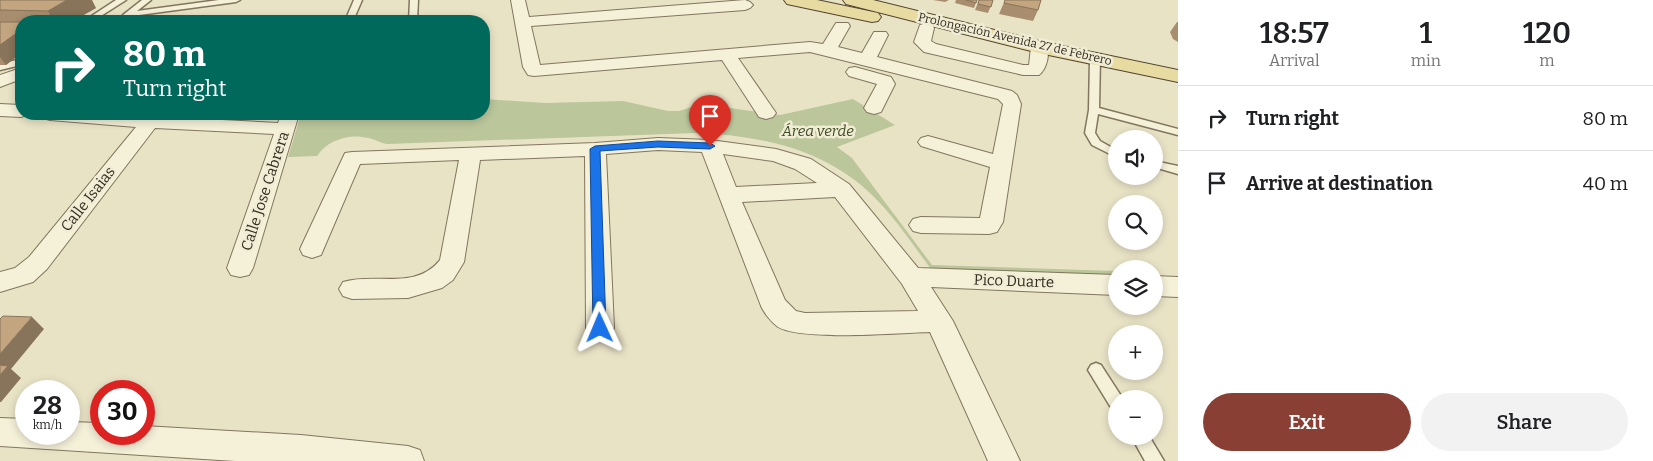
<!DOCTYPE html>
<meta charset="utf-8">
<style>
body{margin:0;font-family:Bitter,serif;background:#f2f2f2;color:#202124;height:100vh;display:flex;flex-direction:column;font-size:19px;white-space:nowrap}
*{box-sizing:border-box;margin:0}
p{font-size:16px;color:#757577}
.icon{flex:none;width:28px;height:28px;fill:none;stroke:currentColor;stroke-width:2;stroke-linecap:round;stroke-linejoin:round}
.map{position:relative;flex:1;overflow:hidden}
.details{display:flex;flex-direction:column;background:#fff;width:475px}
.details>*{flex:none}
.top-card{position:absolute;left:15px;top:15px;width:475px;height:105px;border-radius:20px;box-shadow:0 2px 8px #0003;background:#00695c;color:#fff;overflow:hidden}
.controls{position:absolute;left:1108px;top:130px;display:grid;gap:10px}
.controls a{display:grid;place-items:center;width:55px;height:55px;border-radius:50%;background:#fff;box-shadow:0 2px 8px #0003;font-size:25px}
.speed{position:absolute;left:15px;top:380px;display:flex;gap:10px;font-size:25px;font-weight:700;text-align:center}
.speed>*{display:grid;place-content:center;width:65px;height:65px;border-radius:50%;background:#fff;box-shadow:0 2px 8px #0003;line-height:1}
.speed small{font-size:12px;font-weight:400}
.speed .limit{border:8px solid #d22;background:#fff;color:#111}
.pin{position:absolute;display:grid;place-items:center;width:42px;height:42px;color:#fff;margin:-51px -21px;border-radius:50% 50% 50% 0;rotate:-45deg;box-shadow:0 0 5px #0007}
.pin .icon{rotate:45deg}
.me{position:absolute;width:55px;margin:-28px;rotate:359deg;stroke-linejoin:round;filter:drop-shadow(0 0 4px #0008)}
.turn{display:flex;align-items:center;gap:18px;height:105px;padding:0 25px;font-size:22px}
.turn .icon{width:65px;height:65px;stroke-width:2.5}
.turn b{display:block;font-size:35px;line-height:42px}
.eta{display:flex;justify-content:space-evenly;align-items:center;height:85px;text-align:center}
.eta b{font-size:30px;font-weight:600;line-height:35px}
.action{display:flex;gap:10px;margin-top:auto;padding:10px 25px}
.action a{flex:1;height:58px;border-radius:30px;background:#8a3f35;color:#fff;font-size:20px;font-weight:600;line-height:58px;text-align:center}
.action a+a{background:#f2f2f2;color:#202124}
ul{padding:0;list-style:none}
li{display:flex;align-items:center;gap:15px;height:65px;padding:0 25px;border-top:1px solid #e0e0e0}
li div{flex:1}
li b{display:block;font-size:19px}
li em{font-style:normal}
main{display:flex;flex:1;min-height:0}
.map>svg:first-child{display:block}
.green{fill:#bbc69b}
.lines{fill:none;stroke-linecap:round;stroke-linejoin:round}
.lane-casing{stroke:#82765e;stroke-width:3}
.street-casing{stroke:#82765e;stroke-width:2}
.primary-casing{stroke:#504431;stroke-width:2}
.lane{fill:#f5f0d8;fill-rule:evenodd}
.street{fill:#f5f0d8;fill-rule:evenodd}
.primary{fill:#e8dba2;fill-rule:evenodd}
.wall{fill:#a88e6e}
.shaded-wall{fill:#88745a}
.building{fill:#c3a580;stroke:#88745a}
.route{fill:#1a73e8;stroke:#114b97}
.labels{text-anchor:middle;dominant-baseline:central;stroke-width:5;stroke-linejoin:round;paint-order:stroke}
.far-street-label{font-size:12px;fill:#342c20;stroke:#f1edd5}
.park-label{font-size:15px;font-style:italic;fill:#404e29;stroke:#f1edd5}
.street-label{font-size:15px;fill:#342c20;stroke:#f1edd5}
</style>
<main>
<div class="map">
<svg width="1178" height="461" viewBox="0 0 1178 461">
<rect width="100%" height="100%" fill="#e9e3c6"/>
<path class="green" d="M 484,99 L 545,103 L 623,101 L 668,111 L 679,111 L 701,104 L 780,115 L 853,99 L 895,125 L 837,147 L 852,158 L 932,265 L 1116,271 L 1116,279 L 934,273 C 914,247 896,218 872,195 C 825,149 759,135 695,133 L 387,144 C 380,143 375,139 368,138 C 350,133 327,140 317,156 L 288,157 L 301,114 L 484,114 Z"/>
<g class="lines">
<defs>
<g id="lane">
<path d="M 116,0 L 126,0 L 93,21 L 84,21 Z"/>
<path d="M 142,0 L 151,0 L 137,11 L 219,0 L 240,0 L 236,2 L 124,17 L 123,15 Z"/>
<path d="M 354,0 L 362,0 L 353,21 L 345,21 Z"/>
<path d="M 410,0 L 418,0 L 417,21 L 409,21 Z"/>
<path d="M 1095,55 L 1100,58 L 1099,108 L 1178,129 L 1178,135 L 1098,114 L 1095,133 L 1100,141 L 1116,150 L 1116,157 L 1092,145 L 1085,133 L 1089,110 L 1090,58 Z"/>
<path d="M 21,59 L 21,65 L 0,70 L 0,64 Z"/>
<path d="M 1154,161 L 1178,166 L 1178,174 L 1154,167 Z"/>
<path d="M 1096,363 L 1101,365 L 1123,399 L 1116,399 L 1116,408 L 1110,406 L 1088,370 L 1091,365 Z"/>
<path d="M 1131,436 L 1149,436 L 1164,461 L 1145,461 Z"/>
</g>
<g id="street">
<path d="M 511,0 L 525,0 L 529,17 L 745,0 L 750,2 L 753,5 L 750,8 L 745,10 L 531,26 L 540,65 L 810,42 L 823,44 L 836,23 L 848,23 L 850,26 L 838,47 L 862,53 L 874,32 L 886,32 L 888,35 L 877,57 L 1012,91 L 1017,95 L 1021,104 L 1003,222 L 997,232 L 989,234 L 921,233 L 913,231 L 909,225 L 913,219 L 921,217 L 980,218 L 990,167 L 921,146 L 918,142 L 921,138 L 928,136 L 993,154 L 1003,104 L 998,99 L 810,52 L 738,58 L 776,113 L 773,117 L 766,119 L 759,117 L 722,60 L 534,76 L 528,75 L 523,67 Z"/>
<path d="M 926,23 L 932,25 L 934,28 L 931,41 L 936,44 L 1023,65 L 1029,65 L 1031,47 L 1033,43 L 1045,43 C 1051,52 1047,69 1039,75 L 1023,75 L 924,52 L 914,42 L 920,25 Z"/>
<path d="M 855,67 L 891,77 L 895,84 L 881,112 L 874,114 L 867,112 L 864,108 L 877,84 L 849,76 L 846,72 L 849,68 Z"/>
<path d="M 21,68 L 21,79 L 0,87 L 0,75 Z"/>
<path d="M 0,104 L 21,105 L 21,114 L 29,114 L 21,117 L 0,116 Z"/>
<path d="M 41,114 L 145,115 L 146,114 L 165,114 L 164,117 L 278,123 L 281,114 L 299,114 L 253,268 L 249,275 L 240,277 L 231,275 L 227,268 L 274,134 L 155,128 L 47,269 L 33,282 L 0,292 L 0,272 L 15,268 L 29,257 L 136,127 L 50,120 L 43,118 Z"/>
<path d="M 658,138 L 710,140 L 776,149 L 811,159 L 849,184 L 918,268 L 1116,275 L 1116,295 L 931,287 L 953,321 L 1020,461 L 988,461 L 930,332 C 898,333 802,341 778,327 C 771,322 764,313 761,306 L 702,152 L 658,150 L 606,154 L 614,328 L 610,336 L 600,339 L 590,336 L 586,328 L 585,156 L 480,160 L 464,262 L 453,280 L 442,288 L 408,298 L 352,299 L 343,296 L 339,289 L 343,282 C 376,272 415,291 440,260 L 459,160 L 360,164 L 321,255 L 312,258 L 303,255 L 300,249 L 345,153 L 352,152 L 595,143 ZM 723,154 L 773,161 L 795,169 L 817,183 L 736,187 ZM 835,197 L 902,284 L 918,311 L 805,313 L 796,311 L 785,300 L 742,202 Z"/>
<path d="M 1154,276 L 1178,277 L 1178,297 L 1154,296 Z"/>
<path d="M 0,418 L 26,419 L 26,434 L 69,434 L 69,422 L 101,423 L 101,434 L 144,434 L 144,426 L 301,435 L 408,446 L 420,450 L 424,461 L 235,461 L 0,446 Z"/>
</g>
<g id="primary">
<path d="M 784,0 L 817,0 L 878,13 L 881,17 L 878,21 L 872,22 L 787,4 Z"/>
<path d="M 843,0 L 873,0 L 1039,41 L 1178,70 L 1178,82 L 1039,53 L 846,4 Z"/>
</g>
</defs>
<use href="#lane" class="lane-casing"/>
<use href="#street" class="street-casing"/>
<use href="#primary" class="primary-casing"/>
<use href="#lane" class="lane"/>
<use href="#street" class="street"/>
<use href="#primary" class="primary"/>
</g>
<g class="wall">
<path d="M 0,0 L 96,8 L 73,21 L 21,21 L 21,53 L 6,65 L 0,65 Z"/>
<path d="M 933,0 L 949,0 L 945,2 Z"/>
<path d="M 956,0 L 977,0 L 974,8 L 955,3 Z"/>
<path d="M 979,0 L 993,0 L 988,13 L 975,10 Z"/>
<path d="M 1005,0 L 1041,0 L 1038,10 L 1033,21 L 999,14 Z"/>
<path d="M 1177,22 L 1178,22 L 1178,42 L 1173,39 L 1170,32 Z"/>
</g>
<g class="shaded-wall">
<path d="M 59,0 L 92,0 L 96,8 L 73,21 L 54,21 L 48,11 Z"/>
<path d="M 21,30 L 21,53 L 6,65 L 0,57 L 0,45 Z"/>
<path d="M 32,317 L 44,329 L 11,369 L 21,378 L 1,402 L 0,402 L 0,354 Z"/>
</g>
<g class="building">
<path d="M 0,0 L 67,0 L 48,11 L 0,10 Z"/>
<path d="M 966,0 L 977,0 L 976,3 Z"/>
<path d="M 979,0 L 993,0 L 991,7 L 978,4 Z"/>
<path d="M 1005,0 L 1041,0 L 1038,10 L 1004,3 Z"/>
<path d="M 0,22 L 21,22 L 21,30 L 0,45 Z"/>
<path d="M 3,316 L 32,317 L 0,354 L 0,319 Z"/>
<path d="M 0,365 L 8,366 L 0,375 Z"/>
</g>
<path class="route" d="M 658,141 L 710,143 L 715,146 L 710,149 L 658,147 L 600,151 L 606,328 L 604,331 L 600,333 L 595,331 L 593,328 L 590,149 L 595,146 Z"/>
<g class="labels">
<g class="far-street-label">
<text transform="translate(1015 39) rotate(13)">Prolongación Avenida 27 de Febrero</text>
</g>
<g class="park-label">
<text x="818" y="131">Área verde</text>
</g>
<g class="street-label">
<text transform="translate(265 191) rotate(-72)">Calle Jose Cabrera</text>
<text transform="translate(88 199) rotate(-52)">Calle Isaias</text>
<text transform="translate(1014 281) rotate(2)">Pico Duarte</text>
</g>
</g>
</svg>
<div class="controls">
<a><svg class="icon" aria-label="sound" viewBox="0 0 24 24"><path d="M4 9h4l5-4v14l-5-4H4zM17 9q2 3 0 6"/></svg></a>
<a><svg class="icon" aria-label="search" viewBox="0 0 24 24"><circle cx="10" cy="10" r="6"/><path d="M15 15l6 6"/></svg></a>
<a><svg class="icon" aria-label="layers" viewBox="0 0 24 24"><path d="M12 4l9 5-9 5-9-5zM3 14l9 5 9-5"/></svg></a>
<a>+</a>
<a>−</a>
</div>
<div class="speed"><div>28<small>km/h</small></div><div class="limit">30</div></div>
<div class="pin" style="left:710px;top:146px;background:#d93025"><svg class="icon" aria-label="arrive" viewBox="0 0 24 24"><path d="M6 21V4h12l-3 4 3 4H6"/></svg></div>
<svg class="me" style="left:600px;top:328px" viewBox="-20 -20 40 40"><path d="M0-17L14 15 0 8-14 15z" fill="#1a73e8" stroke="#fff" stroke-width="4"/></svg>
<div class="top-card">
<div class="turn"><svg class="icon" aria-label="right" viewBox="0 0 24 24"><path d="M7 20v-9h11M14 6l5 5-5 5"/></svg><div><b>80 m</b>Turn right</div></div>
</div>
</div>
<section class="details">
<div class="eta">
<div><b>18:57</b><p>Arrival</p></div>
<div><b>1</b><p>min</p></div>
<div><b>120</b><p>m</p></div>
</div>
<ul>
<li><svg class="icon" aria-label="right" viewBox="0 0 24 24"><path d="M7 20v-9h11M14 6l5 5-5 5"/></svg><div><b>Turn right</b></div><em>80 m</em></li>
<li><svg class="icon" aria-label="arrive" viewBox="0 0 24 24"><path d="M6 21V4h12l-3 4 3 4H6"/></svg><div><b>Arrive at destination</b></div><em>40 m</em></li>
</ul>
<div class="action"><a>Exit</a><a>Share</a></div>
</section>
</main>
